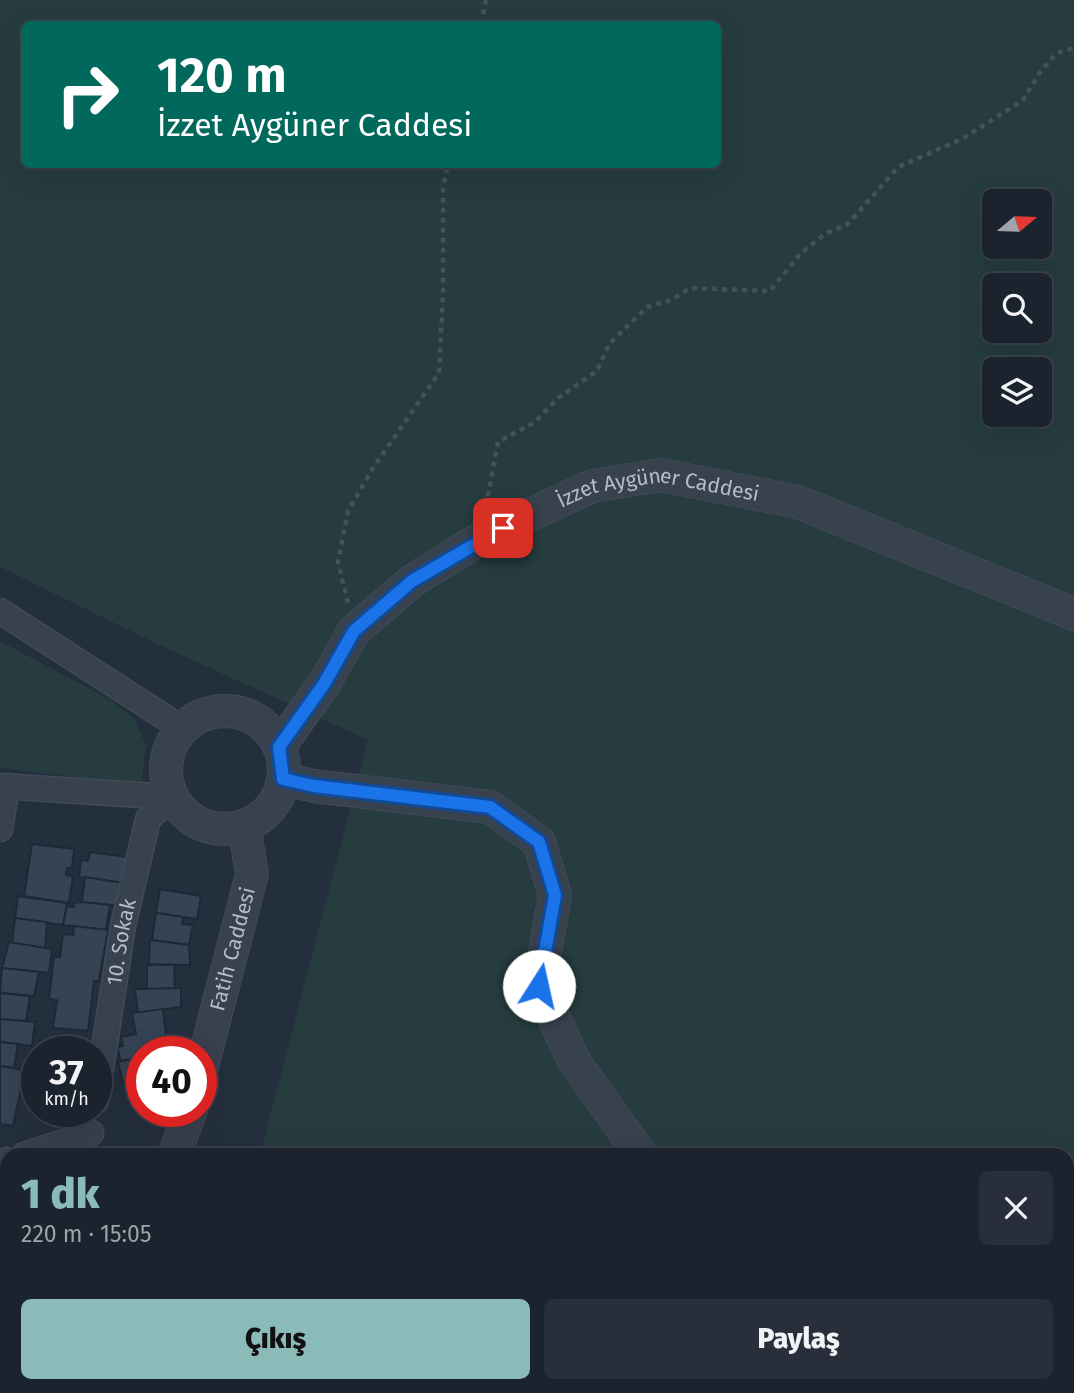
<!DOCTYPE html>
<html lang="tr">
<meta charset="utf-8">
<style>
body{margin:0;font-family:"Fira Sans",sans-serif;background:#282f3a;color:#f1f3f6;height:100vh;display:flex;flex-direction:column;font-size:26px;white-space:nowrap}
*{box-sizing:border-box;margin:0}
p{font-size:23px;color:#a0a4aa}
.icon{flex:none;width:38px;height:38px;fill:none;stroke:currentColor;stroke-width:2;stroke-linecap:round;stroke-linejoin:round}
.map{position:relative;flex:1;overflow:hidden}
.side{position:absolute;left:0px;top:1148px;width:1074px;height:245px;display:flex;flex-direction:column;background:#1b232e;border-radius:21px 21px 0 0;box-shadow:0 7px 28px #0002,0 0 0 2px #39404a}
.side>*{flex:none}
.top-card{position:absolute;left:21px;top:21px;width:700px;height:147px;border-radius:10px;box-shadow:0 7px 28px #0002,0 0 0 2px #39404a;background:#00695c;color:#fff;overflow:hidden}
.needle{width:46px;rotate:71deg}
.fabs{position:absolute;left:982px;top:189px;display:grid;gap:14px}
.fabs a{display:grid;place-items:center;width:70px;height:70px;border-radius:10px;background:#1b232e;box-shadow:0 7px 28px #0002,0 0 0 2px #39404a;font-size:35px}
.speed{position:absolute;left:21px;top:1036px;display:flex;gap:14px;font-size:35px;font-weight:700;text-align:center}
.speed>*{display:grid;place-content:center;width:91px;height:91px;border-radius:50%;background:#1b232e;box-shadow:0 7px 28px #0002,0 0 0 2px #39404a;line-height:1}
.speed small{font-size:18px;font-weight:400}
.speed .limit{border:10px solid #d22;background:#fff;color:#111}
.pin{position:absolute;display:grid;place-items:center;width:60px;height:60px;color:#fff;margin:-30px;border-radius:14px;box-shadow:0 4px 10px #0006}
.me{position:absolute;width:77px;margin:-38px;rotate:10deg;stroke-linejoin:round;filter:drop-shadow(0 0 5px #0008)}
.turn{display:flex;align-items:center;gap:24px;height:147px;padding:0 21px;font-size:32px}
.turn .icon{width:91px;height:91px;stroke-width:2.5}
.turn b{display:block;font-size:49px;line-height:60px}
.round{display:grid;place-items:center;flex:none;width:74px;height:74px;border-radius:10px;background:#282f3a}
.head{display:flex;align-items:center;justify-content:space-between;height:119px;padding:0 21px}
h1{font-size:42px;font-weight:800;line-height:52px;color:#8bbbb9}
.cta{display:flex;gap:14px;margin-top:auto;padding:14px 21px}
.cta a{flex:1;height:80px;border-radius:10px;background:#8bbbb9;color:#111;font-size:28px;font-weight:800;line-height:80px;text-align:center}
.cta a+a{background:#282f3a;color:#f1f3f6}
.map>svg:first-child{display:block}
.green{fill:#263c3f;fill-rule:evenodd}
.building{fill:#364354;stroke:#1f2835;stroke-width:2}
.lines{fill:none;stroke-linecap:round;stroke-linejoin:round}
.minor-casing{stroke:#414a57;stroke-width:27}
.tertiary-casing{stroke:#414a57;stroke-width:34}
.path{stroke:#3f5557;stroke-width:4.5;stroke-dasharray:5 5;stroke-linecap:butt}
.minor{stroke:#38414e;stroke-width:24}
.tertiary{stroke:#38414e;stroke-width:32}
.route-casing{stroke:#114b97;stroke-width:18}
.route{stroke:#1a73e8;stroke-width:12}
.labels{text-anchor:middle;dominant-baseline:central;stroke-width:7;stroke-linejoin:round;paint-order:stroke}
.street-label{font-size:21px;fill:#b4bcc9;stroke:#1d2633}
</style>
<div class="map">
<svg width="1074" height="1393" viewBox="0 0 1074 1393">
<rect width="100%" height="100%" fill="#242f3e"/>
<g class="green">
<path d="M 0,0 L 1074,0 L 1074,1393 L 676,1393 L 654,1386 L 1068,1386 L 1068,1155 L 260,1155 L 368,740 L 155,643 L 0,567 ZM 24,24 L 718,24 L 718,164 L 24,164 ZM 994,201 L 1040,201 L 1040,247 L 994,247 ZM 994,285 L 1040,285 L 1040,331 L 994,331 ZM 994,369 L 1040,369 L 1040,415 L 994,415 Z"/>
<path d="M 0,641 L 112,701 L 134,718 L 146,745 L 141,785 L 0,768 Z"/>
</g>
<g class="building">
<path d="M 32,844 L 74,849 L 72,868 L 67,868 L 66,875 L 73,876 L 69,903 L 24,896 Z"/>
<path d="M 90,852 L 127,857 L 124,883 L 79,877 L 81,860 L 88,861 Z"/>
<path d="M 85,877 L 123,883 L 119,906 L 82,902 Z"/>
<path d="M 160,889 L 201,896 L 197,919 L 156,913 Z"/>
<path d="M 18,896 L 67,903 L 63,925 L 15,918 Z"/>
<path d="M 82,902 L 110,905 L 106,930 L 63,925 L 67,906 L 74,907 L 73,903 Z"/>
<path d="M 156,913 L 183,917 L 182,924 L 193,925 L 189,945 L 152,940 Z"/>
<path d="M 15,918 L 47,922 L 45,948 L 12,943 Z"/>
<path d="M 74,926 L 108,930 L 99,981 L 94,981 L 88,1031 L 53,1028 L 57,1000 L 49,999 L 54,957 L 60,957 L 63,934 L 73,935 Z"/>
<path d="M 150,940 L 189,945 L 190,965 L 149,964 Z"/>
<path d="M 9,942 L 52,949 L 49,973 L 2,968 Z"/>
<path d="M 147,965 L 174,965 L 175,989 L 147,989 Z"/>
<path d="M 2,968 L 39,972 L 34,996 L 0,993 Z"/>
<path d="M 181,988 L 181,1007 L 138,1013 L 135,989 Z"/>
<path d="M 0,993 L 30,996 L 26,1021 L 0,1019 Z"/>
<path d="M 163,1009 L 168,1052 L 142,1052 L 142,1057 L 121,1061 L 117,1047 L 123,1046 L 121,1037 L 136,1034 L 132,1013 Z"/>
<path d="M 0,1019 L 35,1022 L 32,1046 L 0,1042 Z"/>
<path d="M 0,1042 L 18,1044 L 14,1068 L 0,1066 Z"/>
<path d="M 142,1057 L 142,1078 L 123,1084 L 118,1062 Z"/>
<path d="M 0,1066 L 25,1070 L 13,1126 L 0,1124 Z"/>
<path d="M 35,1074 L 37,1075 L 37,1095 L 32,1094 Z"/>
<path d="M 7,1184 L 7,1208 L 0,1210 L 0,1186 Z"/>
<path d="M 7,1208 L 7,1232 L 0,1234 L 0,1210 Z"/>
<path d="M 7,1232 L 7,1255 L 0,1257 L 0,1234 Z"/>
<path d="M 7,1255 L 7,1290 L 3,1291 L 0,1257 Z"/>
<path d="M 7,1290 L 7,1300 L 0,1302 L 0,1292 Z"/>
</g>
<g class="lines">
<defs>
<g id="minor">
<path d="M 0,611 L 183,729"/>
<path d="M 0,786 L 172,797"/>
<path d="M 0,829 L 7,786"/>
<path id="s1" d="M 96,1101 L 123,926 L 148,819 L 172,797"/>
<path d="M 24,1155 L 91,1133"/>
<path d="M 0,1163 L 7,1160"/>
</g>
<g id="tertiary">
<circle cx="225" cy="770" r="59"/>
<path id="s2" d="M 279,747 L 324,684 L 354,631 L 412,581 L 481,538 L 592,486 L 661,475 L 798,502 L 1074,614"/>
<path d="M 283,779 L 314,786 L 490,807 L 539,842 L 555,895 L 539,986 L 574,1061 L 641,1155"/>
<path id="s3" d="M 201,1071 L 252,874 L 244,826"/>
<path d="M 174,1155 L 191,1111"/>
<path d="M 0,1354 L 7,1350"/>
<path d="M 746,1386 L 748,1393"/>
</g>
</defs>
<use href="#minor" class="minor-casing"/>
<use href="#tertiary" class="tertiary-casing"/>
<g class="path">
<path d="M 481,24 L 486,0"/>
<path d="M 486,506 L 498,442 L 535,422 L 558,398 L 597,371 L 609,344 L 647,307 L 671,300 L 690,288 L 770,291 L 801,253 L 825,234 L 848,224 L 898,167 L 964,138 L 1023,100 L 1040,72 L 1057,53 L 1074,48"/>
<path d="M 348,603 L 338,562 L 348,511 L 373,468 L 439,373 L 443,294 L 443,188 L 448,164"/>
</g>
<use href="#minor" class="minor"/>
<use href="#tertiary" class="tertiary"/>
</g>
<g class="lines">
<defs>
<path id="route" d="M 503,528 L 412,581 L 354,631 L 324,684 L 279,747 L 283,779 L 314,786 L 490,807 L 539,842 L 555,895 L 539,986"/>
</defs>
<use href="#route" class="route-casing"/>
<use href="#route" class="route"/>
</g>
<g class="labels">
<g class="street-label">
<text stroke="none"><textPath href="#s2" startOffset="485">İzzet Aygüner Caddesi</textPath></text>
<text stroke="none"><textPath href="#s1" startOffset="161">10. Sokak</textPath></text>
<text stroke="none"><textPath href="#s3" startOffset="126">Fatih Caddesi</textPath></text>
</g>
</g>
</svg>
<div class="fabs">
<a><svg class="needle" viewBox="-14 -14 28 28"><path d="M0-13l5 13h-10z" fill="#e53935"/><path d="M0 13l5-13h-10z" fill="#a0a4aa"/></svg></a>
<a><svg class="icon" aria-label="search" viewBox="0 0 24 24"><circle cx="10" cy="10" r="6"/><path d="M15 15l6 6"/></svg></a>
<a><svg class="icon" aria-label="layers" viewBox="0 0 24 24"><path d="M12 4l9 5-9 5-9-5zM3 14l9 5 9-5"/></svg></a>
</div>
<div class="speed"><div>37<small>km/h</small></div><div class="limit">40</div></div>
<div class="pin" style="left:503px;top:528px;background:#d93025"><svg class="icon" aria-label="arrive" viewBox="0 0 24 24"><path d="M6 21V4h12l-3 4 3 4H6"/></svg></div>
<svg class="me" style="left:539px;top:986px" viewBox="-20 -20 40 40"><circle r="19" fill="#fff"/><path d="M0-13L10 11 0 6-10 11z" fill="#1a73e8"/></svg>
<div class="top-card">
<div class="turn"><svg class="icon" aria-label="right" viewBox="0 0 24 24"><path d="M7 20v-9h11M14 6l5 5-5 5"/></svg><div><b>120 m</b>İzzet Aygüner Caddesi</div></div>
</div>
<section class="side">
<div class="head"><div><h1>1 dk</h1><p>220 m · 15:05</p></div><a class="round"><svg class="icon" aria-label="close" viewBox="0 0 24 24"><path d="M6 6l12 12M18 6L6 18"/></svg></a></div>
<div class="cta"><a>Çıkış</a><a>Paylaş</a></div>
</section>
</div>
